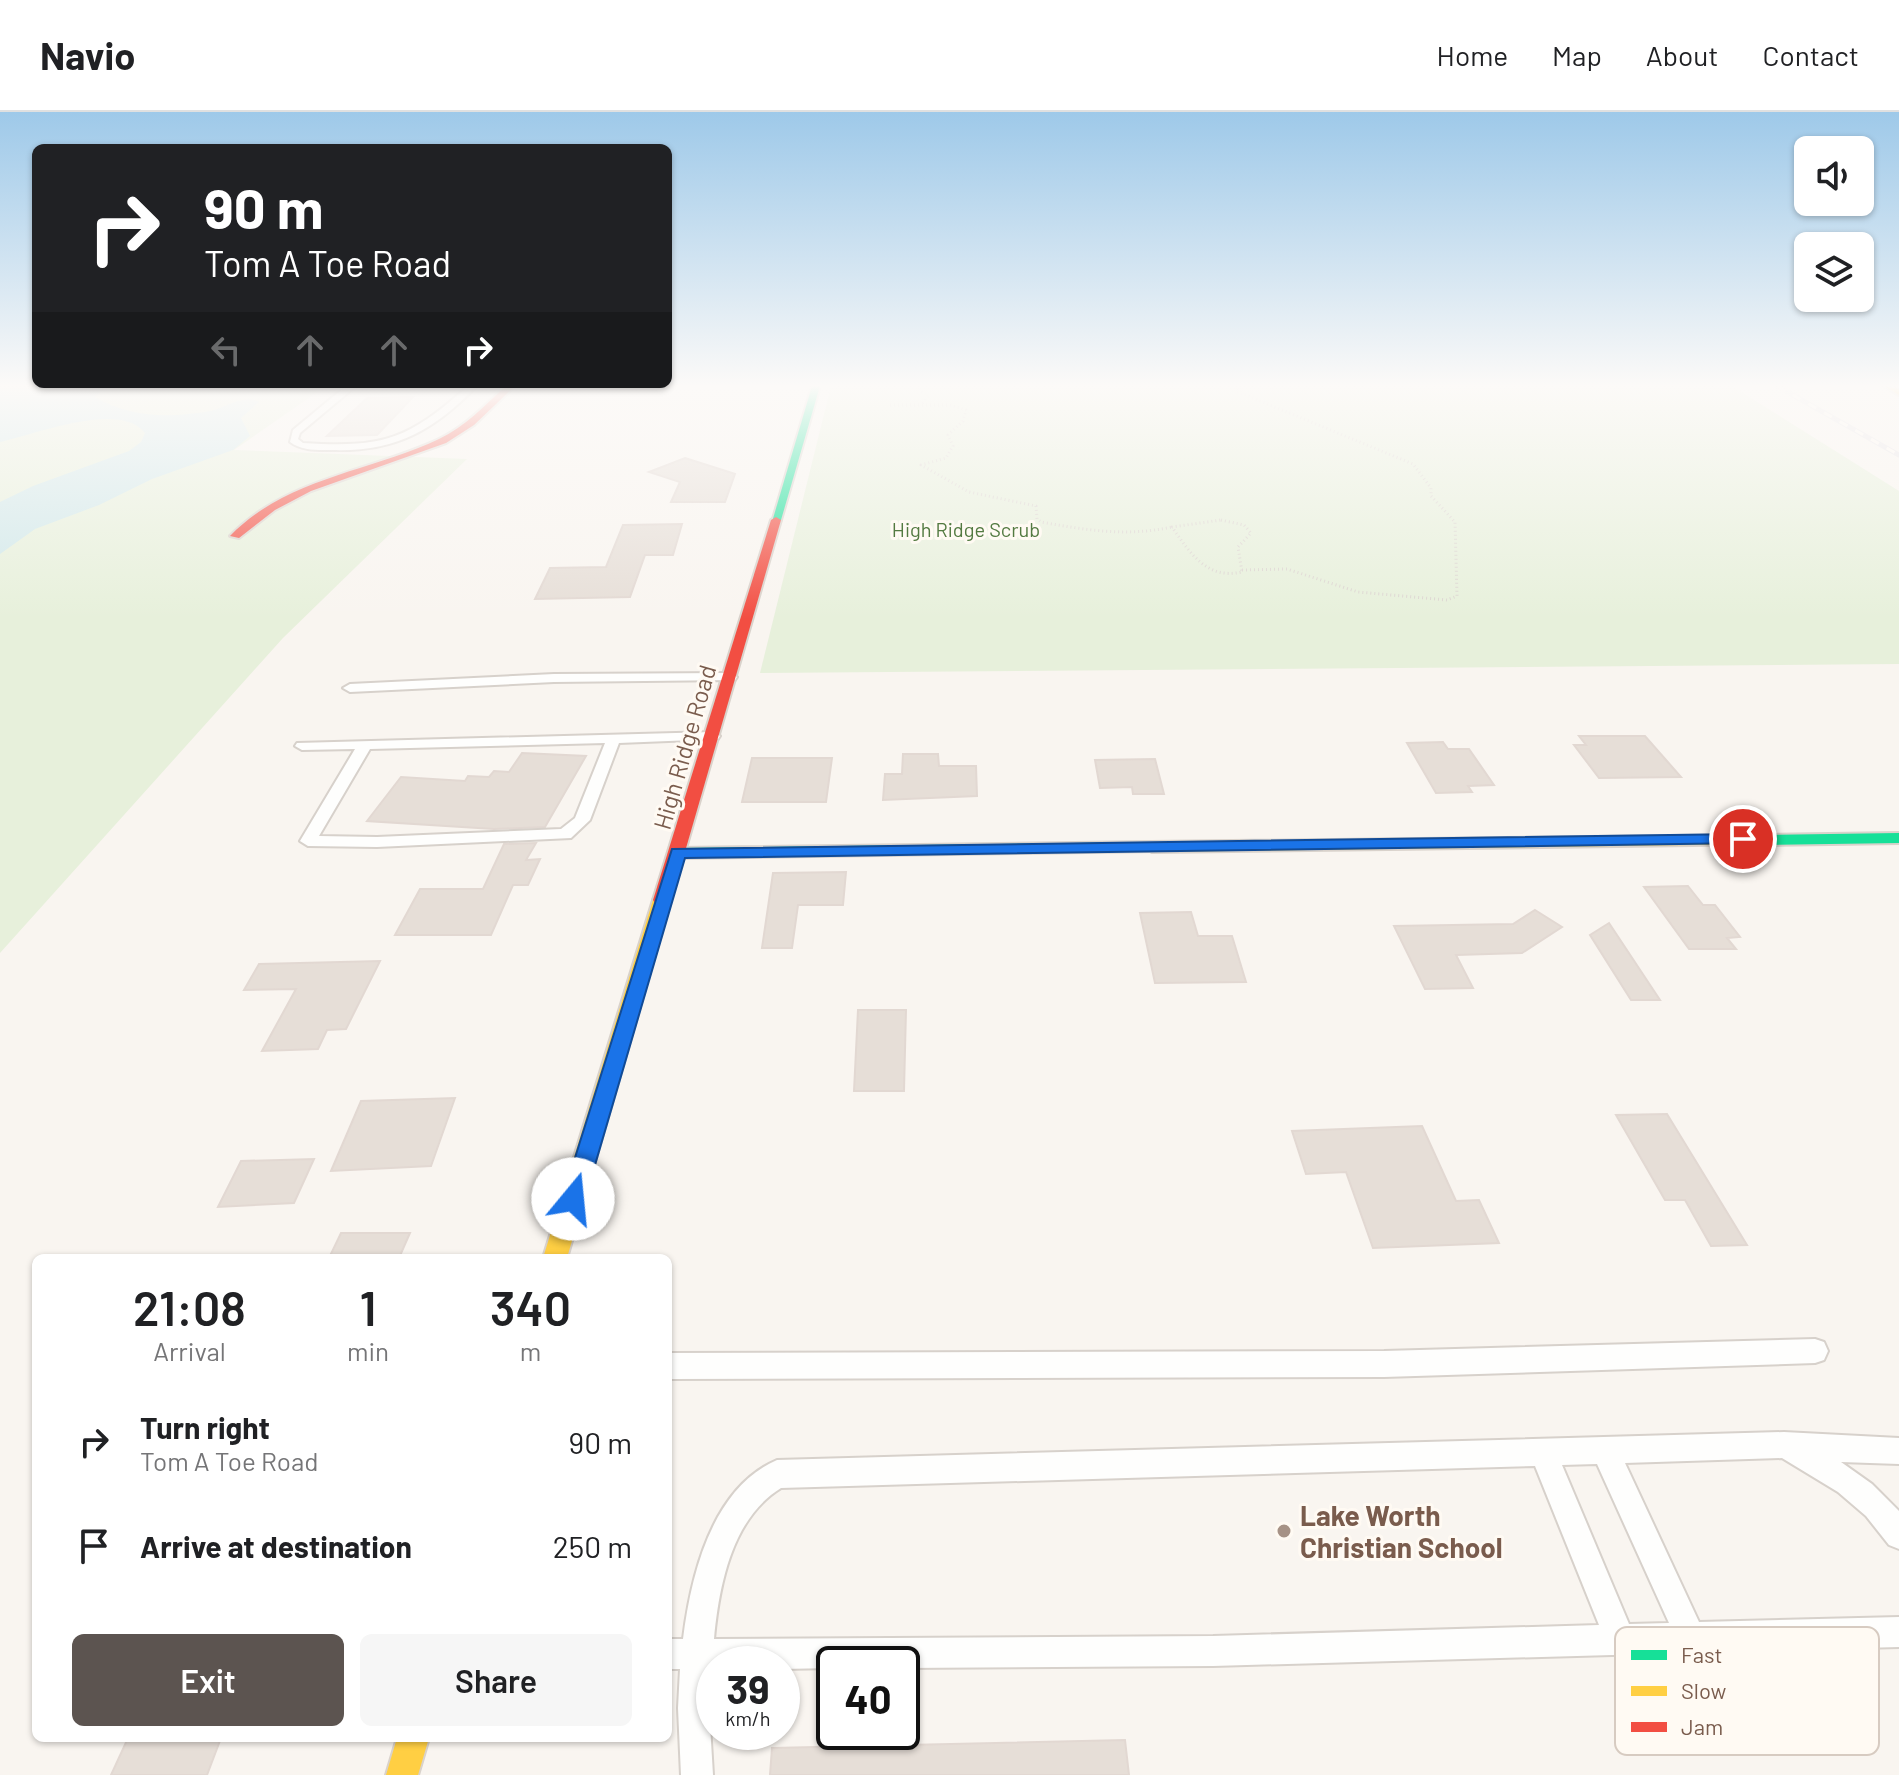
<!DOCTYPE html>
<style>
body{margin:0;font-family:Barlow,sans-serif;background:#f6f6f6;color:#202124;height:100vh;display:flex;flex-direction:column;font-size:30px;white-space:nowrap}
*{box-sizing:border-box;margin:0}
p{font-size:26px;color:#757577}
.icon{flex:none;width:44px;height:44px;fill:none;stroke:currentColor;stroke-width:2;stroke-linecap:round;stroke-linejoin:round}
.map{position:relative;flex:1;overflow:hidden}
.panel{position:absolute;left:32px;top:1142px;width:640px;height:488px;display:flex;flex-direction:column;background:#fff;border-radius:12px;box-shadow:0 2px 6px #0004}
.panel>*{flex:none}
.banner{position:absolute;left:32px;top:32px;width:640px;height:244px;border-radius:12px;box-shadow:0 2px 6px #0004;background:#202124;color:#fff;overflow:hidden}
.buttons{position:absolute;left:1794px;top:24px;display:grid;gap:16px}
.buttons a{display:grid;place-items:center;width:80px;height:80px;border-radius:12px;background:#fff;box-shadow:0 2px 6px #0004;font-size:40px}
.speed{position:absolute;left:696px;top:1534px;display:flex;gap:16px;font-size:40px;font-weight:700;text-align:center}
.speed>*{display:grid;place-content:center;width:104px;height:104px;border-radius:50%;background:#fff;box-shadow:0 2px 6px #0004;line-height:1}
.speed small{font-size:20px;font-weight:400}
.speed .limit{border:4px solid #111;border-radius:12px;background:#fff;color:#111}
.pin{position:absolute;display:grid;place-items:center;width:68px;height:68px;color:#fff;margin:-34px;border:4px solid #fff;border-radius:50%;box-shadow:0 2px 8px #0007}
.me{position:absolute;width:88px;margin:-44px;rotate:17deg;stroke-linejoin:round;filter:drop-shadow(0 0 6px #0008)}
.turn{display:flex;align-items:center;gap:28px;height:168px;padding:0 40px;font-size:36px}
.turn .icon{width:104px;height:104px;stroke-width:2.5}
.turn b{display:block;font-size:56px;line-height:68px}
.lanes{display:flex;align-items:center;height:76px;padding:0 40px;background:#0003;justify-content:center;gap:40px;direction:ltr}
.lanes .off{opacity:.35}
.eta{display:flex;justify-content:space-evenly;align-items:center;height:136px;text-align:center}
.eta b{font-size:48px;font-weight:600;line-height:56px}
.button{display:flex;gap:16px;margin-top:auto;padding:16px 40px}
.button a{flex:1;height:92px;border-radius:12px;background:#5c5450;color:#fff;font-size:32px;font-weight:600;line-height:92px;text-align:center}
.button a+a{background:#f6f6f6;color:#202124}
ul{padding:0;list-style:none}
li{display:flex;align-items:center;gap:24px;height:104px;padding:0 40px}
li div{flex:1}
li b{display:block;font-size:30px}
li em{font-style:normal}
header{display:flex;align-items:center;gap:48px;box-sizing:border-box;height:112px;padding:0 40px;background:#fff;border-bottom:2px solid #e0e0e0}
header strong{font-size:38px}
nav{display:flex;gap:44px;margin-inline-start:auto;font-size:28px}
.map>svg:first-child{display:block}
.green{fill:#e7f0db}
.water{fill:#d0e8ea}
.building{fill:#e6ded7;stroke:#e2d8d2;stroke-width:2}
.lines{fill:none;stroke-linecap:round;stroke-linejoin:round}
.lane-casing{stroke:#d7d1cb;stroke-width:4}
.fast-casing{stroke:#d9d2cb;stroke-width:4}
.slow-casing{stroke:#d9d2cb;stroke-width:4}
.jam-casing{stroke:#d9d2cb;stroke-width:4}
.path{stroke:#dcd5d0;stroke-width:3;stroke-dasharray:1 3;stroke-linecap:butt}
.lane{fill:#fefefd;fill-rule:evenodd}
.fast{fill:#16e098;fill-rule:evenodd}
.slow{fill:#ffcf43;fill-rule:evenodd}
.jam{fill:#f24e42;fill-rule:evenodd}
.rail-casing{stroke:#e6e3e7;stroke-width:5}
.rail{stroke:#fffaf3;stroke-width:3;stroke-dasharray:9;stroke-linecap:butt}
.route{fill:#1a73e8;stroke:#114b97;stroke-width:2}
.poi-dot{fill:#a69286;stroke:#fffaf3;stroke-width:3}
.labels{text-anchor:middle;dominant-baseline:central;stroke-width:6;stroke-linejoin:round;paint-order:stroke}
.far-park-label{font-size:20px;fill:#537a41;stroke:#fffaf3}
.street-label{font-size:24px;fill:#7a5c4d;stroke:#fffaf3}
.near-poi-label{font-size:28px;font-weight:bold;fill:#7a5c4d;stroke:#fffaf3;text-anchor:start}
.key{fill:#fffaf3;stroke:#d7cbc1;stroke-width:2}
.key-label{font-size:22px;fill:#7a5c4d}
</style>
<header>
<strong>Navio</strong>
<nav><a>Home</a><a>Map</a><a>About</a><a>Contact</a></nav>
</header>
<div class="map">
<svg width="1899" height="1663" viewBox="0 0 1899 1663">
<rect width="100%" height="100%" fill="#f9f5f0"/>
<g class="green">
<path d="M 0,274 L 326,274 L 234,338 L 467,347 L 283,526 L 0,841 Z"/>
<path d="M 831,274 L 1732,274 L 1899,379 L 1899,552 L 760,561 Z"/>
</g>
<path class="water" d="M 0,274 L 107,274 L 95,285 C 128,305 167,306 205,300 C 223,298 242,281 259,290 L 241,306 L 250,324 L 233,338 L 152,367 L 99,393 L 35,417 L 0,442 L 0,390 L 33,374 L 129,339 L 141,330 L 145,321 C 120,288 34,323 0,330 Z"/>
<g class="building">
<path d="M 413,285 L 377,323 L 327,324 L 367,286 Z"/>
<path d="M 685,346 L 735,362 L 725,390 L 671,390 L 680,370 L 649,360 Z"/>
<path d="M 682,412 L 673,443 L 645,443 L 630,485 L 535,487 L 550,456 L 606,455 L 623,413 Z"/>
<path d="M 1579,624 L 1645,624 L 1681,665 L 1599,666 L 1574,633 L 1586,633 Z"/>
<path d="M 1443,630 L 1448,637 L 1469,637 L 1494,673 L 1468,674 L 1472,680 L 1436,681 L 1407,631 Z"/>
<path d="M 522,641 L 586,644 L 545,715 L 494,717 L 367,709 L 401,665 L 465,669 L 468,664 L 489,665 L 494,659 L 509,660 Z"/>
<path d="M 903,642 L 938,642 L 939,654 L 976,654 L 977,684 L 883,688 L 885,662 L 902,662 Z"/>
<path d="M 752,646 L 832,646 L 826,690 L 742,690 Z"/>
<path d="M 1155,647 L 1164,682 L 1133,682 L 1132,675 L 1100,676 L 1095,648 Z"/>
<path d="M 536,731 L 526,748 L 540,747 L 528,773 L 513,773 L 491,823 L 395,823 L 420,777 L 483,777 L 504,732 Z"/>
<path d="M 846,760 L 843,793 L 798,793 L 792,836 L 762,836 L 773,761 Z"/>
<path d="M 1688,774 L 1703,793 L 1715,793 L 1740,825 L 1727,826 L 1736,837 L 1689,837 L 1644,775 Z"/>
<path d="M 1535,798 L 1562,815 L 1522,841 L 1456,843 L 1473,876 L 1425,877 L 1394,814 L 1513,812 Z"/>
<path d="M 1191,800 L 1198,824 L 1232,824 L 1246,870 L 1155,871 L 1140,801 Z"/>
<path d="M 1609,811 L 1660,888 L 1631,888 L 1590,823 Z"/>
<path d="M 380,849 L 346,917 L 327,918 L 318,937 L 262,939 L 296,877 L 244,878 L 259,852 Z"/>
<path d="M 858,898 L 906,898 L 904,979 L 854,979 Z"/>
<path d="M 455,986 L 431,1054 L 331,1059 L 361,989 Z"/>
<path d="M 1667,1002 L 1747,1133 L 1711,1134 L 1685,1088 L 1665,1088 L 1616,1003 Z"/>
<path d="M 1422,1014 L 1456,1089 L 1479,1088 L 1499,1131 L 1373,1136 L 1346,1060 L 1306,1062 L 1292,1019 Z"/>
<path d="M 314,1047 L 294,1091 L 218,1095 L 241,1049 Z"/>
<path d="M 341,1121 L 410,1121 L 399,1146 L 329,1146 Z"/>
<path d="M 128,1626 L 221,1626 L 207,1663 L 111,1663 Z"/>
<path d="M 1125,1628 L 1129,1663 L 770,1663 L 772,1636 Z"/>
</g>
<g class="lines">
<defs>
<g id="lane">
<path d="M 346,274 L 356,274 L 300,321 L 298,327 L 303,331 C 383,336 408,328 468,274 L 477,274 C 433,319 395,340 332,338 C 317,338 302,339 290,330 L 293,318 Z"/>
<path d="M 730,561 L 737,565 L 735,568 L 554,570 L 350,580 L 343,576 L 350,572 L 554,562 Z"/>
<path d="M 713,620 L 720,624 L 718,627 L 619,631 L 590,708 L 571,726 L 377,735 L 308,734 L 300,729 L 355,637 L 302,638 L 295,634 L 297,631 ZM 605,631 L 575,706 L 561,717 L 377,725 L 319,724 L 370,637 Z"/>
<path d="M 1815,1227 L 1824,1230 L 1828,1239 L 1824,1248 L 1815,1251 L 1384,1265 L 668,1267 L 668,1241 L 1384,1239 Z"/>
<path d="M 1784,1320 L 1899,1326 L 1899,1352 L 1841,1350 L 1872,1372 L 1899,1399 L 1899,1437 L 1889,1433 L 1866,1404 L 1838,1380 L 1782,1346 L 1625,1351 L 1699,1510 L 1899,1505 L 1899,1535 L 1213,1554 L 902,1556 L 902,1552 L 834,1552 L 834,1556 L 782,1557 L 782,1552 L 714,1552 L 714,1557 L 710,1557 L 709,1596 L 713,1663 L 681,1663 L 678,1596 L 680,1557 L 668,1557 L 668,1527 L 683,1527 C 691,1463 712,1376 777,1348 ZM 1597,1352 L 1669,1511 L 1629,1512 L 1562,1353 ZM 1535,1354 L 1599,1513 L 1213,1524 L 714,1527 C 719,1473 732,1406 781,1376 Z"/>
</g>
<g id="fast">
<path d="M 812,274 L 820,274 L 781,408 L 772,410 Z"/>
<path d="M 1899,721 L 1899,731 L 1761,733 L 1753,728 L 1761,723 Z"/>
<path d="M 1152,730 L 1160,735 L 1158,739 L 678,746 L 670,741 L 678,736 Z"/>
</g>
<g id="slow">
<path d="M 1884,274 L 1899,277 L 1899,283 Z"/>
<path d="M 1761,723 L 1769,728 L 1767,732 L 1152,740 L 1144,735 L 1152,730 Z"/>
<path d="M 662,782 L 671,788 L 567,1146 L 543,1146 L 653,788 Z"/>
<path d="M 397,1626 L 429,1626 L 418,1663 L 386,1663 Z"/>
</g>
<g id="jam">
<path d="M 506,274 L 515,274 L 474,313 L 446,331 L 311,379 L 275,398 L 239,426 L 230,424 C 286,366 369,360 439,327 C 465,315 485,293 506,274 Z"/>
<path d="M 776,405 L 781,408 L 671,788 L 662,794 L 656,792 L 653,788 L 771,408 Z"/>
</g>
</defs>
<use href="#lane" class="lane-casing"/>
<use href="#fast" class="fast-casing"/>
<use href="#slow" class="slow-casing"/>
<use href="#jam" class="jam-casing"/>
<g class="path">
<path d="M 920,274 L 918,277 L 928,284 L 921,293"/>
<path d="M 890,293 L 950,293 L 966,298 L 963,309 L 948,323 L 953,334 L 946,346 L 921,353 L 969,380 L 1036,394 L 1037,407 L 1041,410 C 1086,418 1126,425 1172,415"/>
<path d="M 1221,408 L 1244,413 L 1251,421 L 1238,435 L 1242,460 C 1207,468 1190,441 1172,415 Z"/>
<path d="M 1242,458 L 1287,457 L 1358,480 L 1447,488 L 1457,484 L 1455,410 L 1431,384 L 1431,376 L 1413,352 L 1236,279 L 1243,274"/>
</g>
<use href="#lane" class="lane"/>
<use href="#fast" class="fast"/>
<use href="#slow" class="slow"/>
<use href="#jam" class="jam"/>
<defs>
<path id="rail" d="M 1777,274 L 1899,343"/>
</defs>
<use href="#rail" class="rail-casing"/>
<use href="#rail" class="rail"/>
</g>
<linearGradient id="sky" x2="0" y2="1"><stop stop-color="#9ec9e9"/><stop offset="0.54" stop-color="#fcfaf8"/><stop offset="1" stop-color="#fcfaf8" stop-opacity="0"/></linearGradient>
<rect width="1899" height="507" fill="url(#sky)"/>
<path class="route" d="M 1743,722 L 1748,723 L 1748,731 L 685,746 L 585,1087 L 581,1094 L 573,1097 L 565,1094 L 562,1087 L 672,737 Z"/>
<circle class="poi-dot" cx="1284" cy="1419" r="8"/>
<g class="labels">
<g class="far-park-label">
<text x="966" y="417">High Ridge Scrub</text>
</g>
<g class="street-label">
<text transform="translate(684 635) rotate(-74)">High Ridge Road</text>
</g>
<g class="near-poi-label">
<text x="1300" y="1403">Lake Worth<tspan x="1300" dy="32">Christian School</tspan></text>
</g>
</g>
<rect x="1615" y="1515" width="264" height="128" rx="12" class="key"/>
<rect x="1631" y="1538" width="36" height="10" fill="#16e098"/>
<rect x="1631" y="1574" width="36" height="10" fill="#ffcf43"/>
<rect x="1631" y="1610" width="36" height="10" fill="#f24e42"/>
<g class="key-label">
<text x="1681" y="1551">Fast</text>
<text x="1681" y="1587">Slow</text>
<text x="1681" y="1623">Jam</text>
</g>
</svg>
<div class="buttons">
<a><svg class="icon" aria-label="sound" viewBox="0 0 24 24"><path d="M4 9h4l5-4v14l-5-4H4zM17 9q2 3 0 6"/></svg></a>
<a><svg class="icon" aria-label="layers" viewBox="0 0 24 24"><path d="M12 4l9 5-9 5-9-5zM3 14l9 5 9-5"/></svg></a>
</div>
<div class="speed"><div>39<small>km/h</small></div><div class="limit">40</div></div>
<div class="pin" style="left:1743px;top:727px;background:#d93025"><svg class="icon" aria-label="arrive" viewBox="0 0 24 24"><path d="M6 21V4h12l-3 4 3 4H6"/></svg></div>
<svg class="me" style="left:573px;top:1087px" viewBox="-20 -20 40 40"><circle r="19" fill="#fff"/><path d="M0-13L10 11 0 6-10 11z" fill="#1a73e8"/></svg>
<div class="banner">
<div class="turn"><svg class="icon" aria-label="right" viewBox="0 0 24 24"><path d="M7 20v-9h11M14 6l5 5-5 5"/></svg><div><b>90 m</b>Tom A Toe Road</div></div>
<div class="lanes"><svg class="icon off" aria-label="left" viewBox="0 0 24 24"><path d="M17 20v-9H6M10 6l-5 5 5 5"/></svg><svg class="icon off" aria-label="ahead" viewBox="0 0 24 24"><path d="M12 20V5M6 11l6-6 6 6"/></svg><svg class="icon off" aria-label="ahead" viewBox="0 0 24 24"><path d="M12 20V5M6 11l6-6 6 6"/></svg><svg class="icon" aria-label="right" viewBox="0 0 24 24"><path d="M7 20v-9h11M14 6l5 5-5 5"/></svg></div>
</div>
<section class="panel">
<div class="eta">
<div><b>21:08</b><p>Arrival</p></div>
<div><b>1</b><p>min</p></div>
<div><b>340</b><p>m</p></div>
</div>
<ul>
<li><svg class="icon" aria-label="right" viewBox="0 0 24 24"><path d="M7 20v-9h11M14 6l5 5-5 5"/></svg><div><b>Turn right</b><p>Tom A Toe Road</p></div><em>90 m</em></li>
<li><svg class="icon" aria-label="arrive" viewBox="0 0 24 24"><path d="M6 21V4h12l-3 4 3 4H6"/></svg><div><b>Arrive at destination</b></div><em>250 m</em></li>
</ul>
<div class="button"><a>Exit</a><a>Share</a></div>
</section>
</div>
